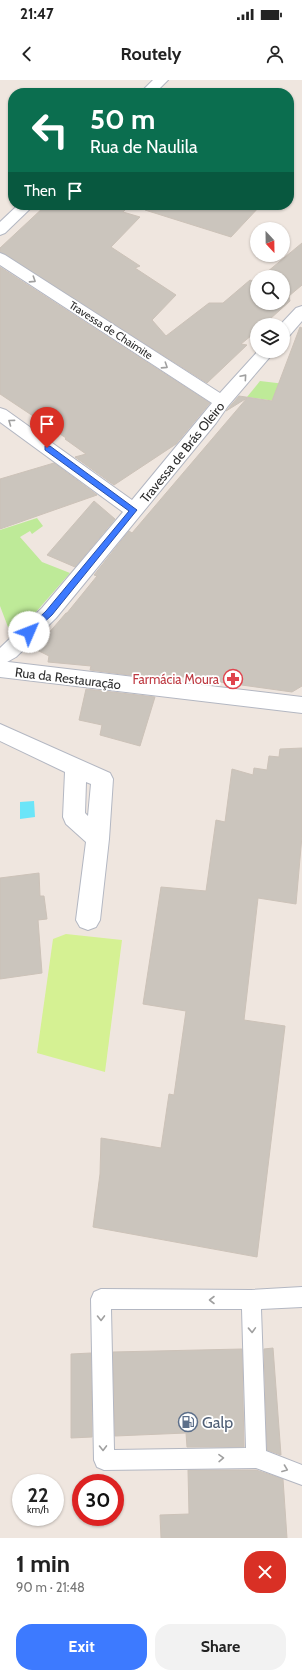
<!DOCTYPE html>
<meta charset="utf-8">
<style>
body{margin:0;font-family:Cabin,sans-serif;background:#f2f2f2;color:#222;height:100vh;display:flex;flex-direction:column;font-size:15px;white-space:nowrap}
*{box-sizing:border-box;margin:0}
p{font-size:13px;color:#767676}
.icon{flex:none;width:22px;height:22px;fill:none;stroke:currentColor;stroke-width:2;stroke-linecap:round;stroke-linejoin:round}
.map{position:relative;height:1458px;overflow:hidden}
.side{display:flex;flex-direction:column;background:#fff;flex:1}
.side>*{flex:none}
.top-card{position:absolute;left:8px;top:8px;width:286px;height:122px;border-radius:16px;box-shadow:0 1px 3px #0004;background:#0b6e4f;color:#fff;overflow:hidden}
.needle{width:26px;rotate:158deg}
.buttons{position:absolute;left:250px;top:142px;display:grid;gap:8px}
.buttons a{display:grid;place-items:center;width:40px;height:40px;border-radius:50%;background:#fff;box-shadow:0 1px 3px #0004;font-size:20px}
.speed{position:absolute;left:12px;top:1394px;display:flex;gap:8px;font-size:20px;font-weight:700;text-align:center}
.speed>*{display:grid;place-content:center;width:52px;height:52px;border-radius:50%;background:#fff;box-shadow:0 1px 3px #0004;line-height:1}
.speed small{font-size:10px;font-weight:400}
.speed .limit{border:6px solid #d22;background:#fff;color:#111}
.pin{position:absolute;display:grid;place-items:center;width:34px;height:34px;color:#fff;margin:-41px -17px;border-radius:50% 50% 50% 0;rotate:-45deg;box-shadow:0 0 4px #0007}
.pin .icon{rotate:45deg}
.me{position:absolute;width:44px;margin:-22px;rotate:46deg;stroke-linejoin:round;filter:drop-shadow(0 0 3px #0008)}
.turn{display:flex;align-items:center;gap:14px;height:84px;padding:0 16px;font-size:18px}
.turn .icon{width:52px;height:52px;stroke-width:2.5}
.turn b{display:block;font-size:28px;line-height:34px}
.then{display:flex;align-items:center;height:38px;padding:0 16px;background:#0003;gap:8px;font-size:15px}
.round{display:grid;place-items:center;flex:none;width:42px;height:42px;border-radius:16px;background:#f2f2f2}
.head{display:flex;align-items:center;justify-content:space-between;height:68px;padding:0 16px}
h1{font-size:24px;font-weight:700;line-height:30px}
.cta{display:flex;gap:8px;margin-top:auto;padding:8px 16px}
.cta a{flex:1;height:46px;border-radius:16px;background:#3d7aff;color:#fff;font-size:16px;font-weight:700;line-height:46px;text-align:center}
.cta a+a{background:#f2f2f2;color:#222}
.status{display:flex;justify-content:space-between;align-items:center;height:28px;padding:0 20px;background:#fff;direction:ltr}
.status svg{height:11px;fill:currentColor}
header{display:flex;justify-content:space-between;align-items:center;height:52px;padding:0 16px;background:#fff;font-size:18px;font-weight:700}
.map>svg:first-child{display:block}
.green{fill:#beea98}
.pitch{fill:#d5f193}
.water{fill:#6be5f8}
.building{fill:#cbc5bd;stroke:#ccc2b8}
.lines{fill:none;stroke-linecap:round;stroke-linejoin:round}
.lane-casing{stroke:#b3b7c2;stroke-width:2}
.street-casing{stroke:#b3b7c2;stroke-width:2}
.secondary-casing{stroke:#b3b7c2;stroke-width:2}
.lane{fill:#fff;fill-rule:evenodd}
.street{fill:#fff;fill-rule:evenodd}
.secondary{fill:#fff;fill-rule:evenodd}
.oneway{stroke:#a0a0a0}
.route{fill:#3d7aff;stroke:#284fa6}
.labels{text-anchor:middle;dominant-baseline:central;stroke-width:3.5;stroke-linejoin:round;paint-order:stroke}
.far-street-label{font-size:11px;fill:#2d2d2d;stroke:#fff}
.street-label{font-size:13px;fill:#2d2d2d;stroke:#fff}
.health-label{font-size:13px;fill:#be3a42;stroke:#fff;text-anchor:end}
.near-service-label{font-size:16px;fill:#4e5e75;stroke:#fff;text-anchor:start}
</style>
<div class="status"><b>21:47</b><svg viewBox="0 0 49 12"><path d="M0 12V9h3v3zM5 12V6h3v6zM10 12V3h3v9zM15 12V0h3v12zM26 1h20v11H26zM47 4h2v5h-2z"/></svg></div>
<header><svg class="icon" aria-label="back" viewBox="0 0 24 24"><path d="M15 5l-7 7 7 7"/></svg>Routely<svg class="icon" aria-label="person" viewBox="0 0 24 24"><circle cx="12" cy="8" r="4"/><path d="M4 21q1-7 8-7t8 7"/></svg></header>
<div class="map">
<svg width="302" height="1458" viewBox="0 0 302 1458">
<rect width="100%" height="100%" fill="#efe6df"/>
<g class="green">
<path d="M 260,301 L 302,306 L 290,323 L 247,317 Z"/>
<path d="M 37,438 L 43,446 L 32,454 L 30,451 L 20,457 L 42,482 L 70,493 L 36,532 L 8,547 L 0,526 L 0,450 Z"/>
</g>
<path class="pitch" d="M 66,854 L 122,860 L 105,992 L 37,973 L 53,859 Z"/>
<path class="water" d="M 34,721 L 35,737 L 20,739 L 20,722 Z"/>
<g class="building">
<path d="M 46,125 L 130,125 L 123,132 L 140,137 L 111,167 L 140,186 L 135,188 L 176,215 L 152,240 L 166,256 L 209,223 L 223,223 L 250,200 L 255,202 L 257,200 L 257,223 L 283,223 L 283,197 L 261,197 L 302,163 L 302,205 L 289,216 L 290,221 L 270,239 L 272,239 L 265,245 L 257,245 L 257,251 L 241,264 L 247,265 L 207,303 L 0,172 L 0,168 Z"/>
<path d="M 146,125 L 261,125 L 231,157 L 145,130 Z"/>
<path d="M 0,187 L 210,323 L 176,364 L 114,405 L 75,377 L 86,374 L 65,359 L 66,358 L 0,314 Z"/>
<path d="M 300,247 L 302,248 L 302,606 L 292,612 L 162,594 L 160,599 L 90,590 L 91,586 L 48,582 L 49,576 L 35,569 L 66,533 L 67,533 L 97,496 L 94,495 L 129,451 L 132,453 L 247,318 L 226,331 L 239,316 L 272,321 Z"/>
<path d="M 54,383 L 97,415 L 0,449 L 0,399 Z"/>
<path d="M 94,421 L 115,439 L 75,487 L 47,475 Z"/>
<path d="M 86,609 L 155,617 L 140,666 L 100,655 L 102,645 L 79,640 Z"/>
<path d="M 302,668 L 302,756 L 296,824 L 258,818 L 244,940 L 285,946 L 257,1177 L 93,1147 L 100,1094 L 101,1058 L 161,1068 L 169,1014 L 174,1015 L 186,931 L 143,924 L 161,807 L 206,811 L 216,740 L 225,742 L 232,689 L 253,695 L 254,688 L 267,690 L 269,676 L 279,677 L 280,669 Z"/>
<path d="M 39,793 L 40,816 L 44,816 L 47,839 L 38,840 L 42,893 L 0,899 L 0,798 Z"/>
<path d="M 273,1268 L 281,1375 L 267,1370 L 264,1269 Z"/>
<path d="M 242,1269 L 244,1367 L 187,1367 L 186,1353 L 115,1356 L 113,1272 Z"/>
<path d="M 91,1273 L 92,1357 L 71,1358 L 71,1274 Z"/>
<path d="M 188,1390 L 256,1390 L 283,1399 L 287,1458 L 161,1458 L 160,1435 L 189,1434 Z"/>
</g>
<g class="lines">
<defs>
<path id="lane" d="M 302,1207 L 302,1227 L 261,1229 L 266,1371 L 302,1385 L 302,1405 L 256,1388 L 104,1390 L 97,1387 L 94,1380 L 91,1219 L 94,1212 L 101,1209 L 251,1210 ZM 111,1229 L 242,1229 L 246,1368 L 114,1370 Z"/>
<g id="street">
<path d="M 153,0 L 168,0 L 155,13 L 140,13 Z"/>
<path d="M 18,125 L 34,125 L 5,153 L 0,155 L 0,142 Z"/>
<path d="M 0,173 L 5,175 L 220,313 L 258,271 L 275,271 L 228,326 L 216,343 L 56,538 L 16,577 L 0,586 L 0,568 L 42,528 L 123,432 L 0,342 L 0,328 L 6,330 L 132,420 L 212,323 L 0,185 Z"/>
<path d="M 302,226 L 302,241 L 289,256 L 283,257 L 283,245 L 280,245 L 296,228 Z"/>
<path d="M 0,644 L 110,693 L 113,699 L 109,759 L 100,840 L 96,847 L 88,850 L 80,847 L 76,840 L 86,762 L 66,744 L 63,737 L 65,692 L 0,661 ZM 86,702 L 91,704 L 88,736 L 85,733 Z"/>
</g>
<path id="secondary" d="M 0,581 L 302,617 L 302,633 L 0,597 Z"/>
</defs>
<use href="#lane" class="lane-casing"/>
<use href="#street" class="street-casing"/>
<use href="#secondary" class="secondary-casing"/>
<use href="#lane" class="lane"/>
<use href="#street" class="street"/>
<use href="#secondary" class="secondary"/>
</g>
<defs><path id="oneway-chevron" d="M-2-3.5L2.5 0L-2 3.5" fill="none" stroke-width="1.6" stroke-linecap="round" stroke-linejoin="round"/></defs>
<g class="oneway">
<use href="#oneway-chevron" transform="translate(33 200) rotate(33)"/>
<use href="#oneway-chevron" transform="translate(165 286) rotate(33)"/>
<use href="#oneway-chevron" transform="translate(244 297) rotate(-49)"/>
<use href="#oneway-chevron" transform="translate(11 342) rotate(-144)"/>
<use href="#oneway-chevron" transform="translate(212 1220) rotate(-180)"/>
<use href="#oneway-chevron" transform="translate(101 1238) rotate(89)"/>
<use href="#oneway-chevron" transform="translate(252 1250) rotate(88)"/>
<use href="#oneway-chevron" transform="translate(103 1368) rotate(89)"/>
<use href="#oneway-chevron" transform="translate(221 1378) rotate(-1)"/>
<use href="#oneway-chevron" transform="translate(285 1389) rotate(21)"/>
</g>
<path class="route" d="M 45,366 L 50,366 L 137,430 L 52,535 L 29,556 L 25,552 L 26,550 L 46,531 L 129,431 L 45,370 Z"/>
<defs>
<symbol id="pharmacy-ring" viewBox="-11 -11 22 22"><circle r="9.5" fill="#fff" stroke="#e0444e" stroke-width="1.5"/><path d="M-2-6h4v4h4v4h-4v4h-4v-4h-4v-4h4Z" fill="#e0444e"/></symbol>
<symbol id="fuel-ring" viewBox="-11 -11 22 22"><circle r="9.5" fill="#fff" stroke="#5c6f8a" stroke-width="1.5"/><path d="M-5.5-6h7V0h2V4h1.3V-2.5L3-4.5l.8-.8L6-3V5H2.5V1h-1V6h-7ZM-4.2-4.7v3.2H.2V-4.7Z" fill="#5c6f8a"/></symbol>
</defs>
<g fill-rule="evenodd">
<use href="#pharmacy-ring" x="222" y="588" width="22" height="22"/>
<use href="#fuel-ring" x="177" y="1331" width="22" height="22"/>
</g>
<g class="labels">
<g class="far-street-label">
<text transform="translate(111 250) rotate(33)">Travessa de Chaimite</text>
</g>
<g class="street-label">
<text transform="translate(182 372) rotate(-51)">Travessa de Brás Oleiro</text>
<text transform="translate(68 598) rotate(7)">Rua da Restauração</text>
</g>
<g class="health-label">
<text x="219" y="599">Farmácia Moura</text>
</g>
<g class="near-service-label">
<text x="202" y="1342">Galp</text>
</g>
</g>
</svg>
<div class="buttons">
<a><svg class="needle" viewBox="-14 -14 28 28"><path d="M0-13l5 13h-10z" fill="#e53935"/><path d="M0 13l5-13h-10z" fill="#767676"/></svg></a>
<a><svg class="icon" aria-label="search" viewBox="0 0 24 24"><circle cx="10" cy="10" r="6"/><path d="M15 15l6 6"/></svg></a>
<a><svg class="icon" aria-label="layers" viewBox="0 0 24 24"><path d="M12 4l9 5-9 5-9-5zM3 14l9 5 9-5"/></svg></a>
</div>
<div class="speed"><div>22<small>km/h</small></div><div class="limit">30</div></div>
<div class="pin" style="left:47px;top:368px;background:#d93025"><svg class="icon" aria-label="arrive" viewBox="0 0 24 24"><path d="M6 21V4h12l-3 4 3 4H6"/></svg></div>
<svg class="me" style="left:29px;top:552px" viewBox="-20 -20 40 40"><circle r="19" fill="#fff"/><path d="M0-13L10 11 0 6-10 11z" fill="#3d7aff"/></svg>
<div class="top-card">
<div class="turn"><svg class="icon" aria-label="left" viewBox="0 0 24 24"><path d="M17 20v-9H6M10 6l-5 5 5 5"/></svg><div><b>50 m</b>Rua de Naulila</div></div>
<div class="then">Then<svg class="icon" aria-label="arrive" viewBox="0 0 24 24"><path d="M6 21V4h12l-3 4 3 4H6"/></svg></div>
</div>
</div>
<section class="side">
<div class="head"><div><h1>1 min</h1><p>90 m · 21:48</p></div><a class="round" style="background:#d93025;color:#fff"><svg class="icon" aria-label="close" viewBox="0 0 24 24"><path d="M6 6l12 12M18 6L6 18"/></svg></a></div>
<div class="cta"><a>Exit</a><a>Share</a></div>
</section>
